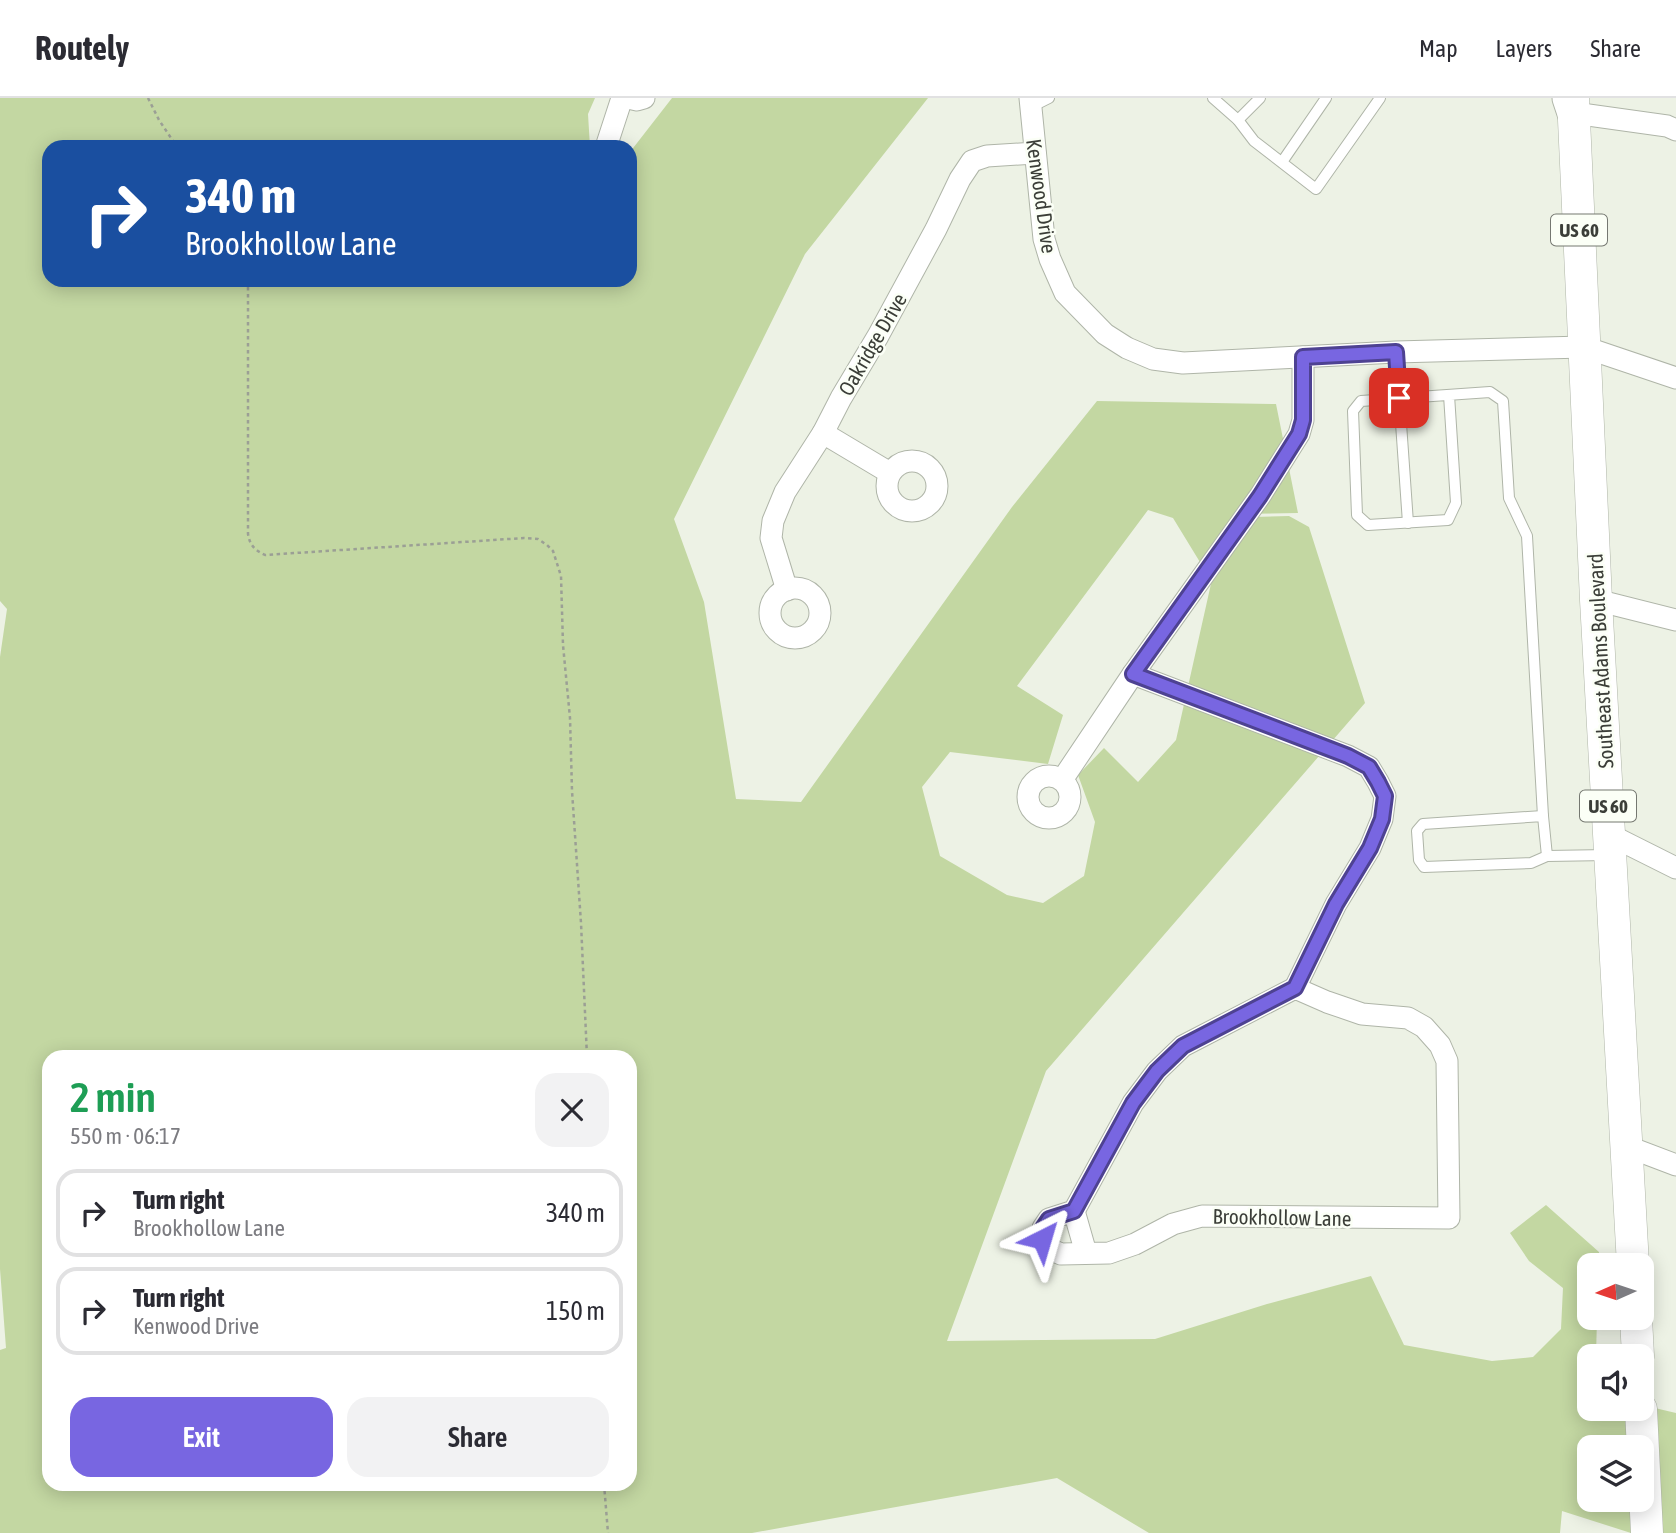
<!DOCTYPE html>
<meta charset="utf-8">
<style>
body{margin:0;font-family:"Asap Condensed",sans-serif;background:#f2f2f3;color:#2b2b33;height:100vh;display:flex;flex-direction:column;font-size:26px;white-space:nowrap}
*{box-sizing:border-box;margin:0}
p{font-size:23px;color:#7c7c81}
.icon{flex:none;width:38px;height:38px;fill:none;stroke:currentColor;stroke-width:2;stroke-linecap:round;stroke-linejoin:round}
.map{position:relative;flex:1;overflow:hidden}
.drawer{position:absolute;left:42px;top:952px;width:595px;height:441px;display:flex;flex-direction:column;background:#fff;border-radius:21px;box-shadow:0 4px 18px #0003}
.drawer>*{flex:none}
.top-card{position:absolute;left:42px;top:42px;width:595px;height:147px;border-radius:21px;box-shadow:0 4px 18px #0003;background:#1a4fa0;color:#fff;overflow:hidden}
.needle{width:46px;rotate:267deg}
.fabs{position:absolute;left:1577px;top:1155px;display:grid;gap:14px}
.fabs a{display:grid;place-items:center;width:77px;height:77px;border-radius:14px;background:#fff;box-shadow:0 4px 18px #0003;font-size:35px}
.pin{position:absolute;display:grid;place-items:center;width:60px;height:60px;color:#fff;margin:-30px;border-radius:14px;box-shadow:0 4px 10px #0006}
.me{position:absolute;width:77px;margin:-38px;rotate:40deg;stroke-linejoin:round;filter:drop-shadow(0 0 5px #0008)}
.turn{display:flex;align-items:center;gap:24px;height:147px;padding:0 28px;font-size:32px}
.turn .icon{width:91px;height:91px;stroke-width:2.5}
.turn b{display:block;font-size:49px;line-height:60px}
.round{display:grid;place-items:center;flex:none;width:74px;height:74px;border-radius:21px;background:#f2f2f3}
.overview{display:flex;align-items:center;justify-content:space-between;height:119px;padding:0 28px}
h1{font-size:42px;font-weight:600;line-height:52px;color:#1e9e55}
.cta{display:flex;gap:14px;margin-top:auto;padding:14px 28px}
.cta a{flex:1;height:80px;border-radius:21px;background:#7866e1;color:#fff;font-size:28px;font-weight:600;line-height:80px;text-align:center}
.cta a+a{background:#f2f2f3;color:#2b2b33}
ul{padding:0;list-style:none}
li{display:flex;align-items:center;gap:21px;height:88px;margin:0 14px 10px;padding:0 14px;border:4px solid #e1e1e2;border-radius:21px}
li div{flex:1}
li b{display:block;font-size:26px}
li em{font-style:normal}
header{display:flex;align-items:center;gap:42px;box-sizing:border-box;height:98px;padding:0 35px;background:#fff;border-bottom:2px solid #e1e1e2}
header strong{font-size:33px}
nav{display:flex;gap:38px;margin-inline-start:auto;font-size:24px}
.map>svg:first-child{display:block}
.green{fill:#c3d7a2;fill-rule:evenodd}
.lines{fill:none;stroke-linecap:round;stroke-linejoin:round}
.service-casing{stroke:#afb5a8;stroke-width:12}
.minor-casing{stroke:#afb5a8;stroke-width:23}
.primary-casing{stroke:#afb5a8;stroke-width:33}
.trunk-casing{stroke:#afb5a8;stroke-width:35}
.path{stroke:#9b9f95;stroke-width:2.5;stroke-dasharray:3.5 3.5;stroke-linecap:butt}
.service{stroke:#fff;stroke-width:10}
.minor{stroke:#fff;stroke-width:21}
.primary{stroke:#fff;stroke-width:32}
.trunk{stroke:#fff;stroke-width:33}
.route-casing{stroke:#4e4292;stroke-width:18}
.route{stroke:#7866e1;stroke-width:12}
.labels{text-anchor:middle;dominant-baseline:central;stroke-width:5;stroke-linejoin:round;paint-order:stroke}
.shield{fill:#fbfff6;stroke:#757871;stroke-width:2}
.shield-label{font-size:19px;font-weight:bold;fill:#3b3e38}
.street-label{font-size:21px;fill:#3b3e38;stroke:#fbfff6}
</style>
<header>
<strong>Routely</strong>
<nav><a>Map</a><a>Layers</a><a>Share</a></nav>
</header>
<div class="map">
<svg width="1676" height="1435" viewBox="0 0 1676 1435">
<rect width="100%" height="100%" fill="#edf2e5"/>
<path class="green" d="M 0,0 L 595,0 L 588,16 L 590,49 L 49,49 L 49,182 L 630,182 L 630,54 L 672,0 L 928,0 L 805,156 L 674,421 L 704,504 L 736,701 L 801,704 L 1012,409 L 1097,303 L 1276,306 L 1298,415 L 1237,416 L 1206,474 L 1173,420 L 1148,412 L 1017,588 L 1063,617 L 1048,666 L 950,654 L 922,689 L 940,758 L 1007,797 L 1043,805 L 1084,778 L 1095,724 L 1078,677 L 1104,650 L 1138,684 L 1176,642 L 1217,459 L 1253,419 L 1289,418 L 1309,429 L 1365,605 L 1046,973 L 947,1243 L 1155,1241 L 1267,1206 L 1371,1178 L 1404,1247 L 1492,1263 L 1533,1259 L 1561,1231 L 1563,1190 L 1529,1163 L 1510,1135 L 1546,1107 L 1599,1154 L 1599,1167 L 1589,1167 L 1589,1220 L 1597,1220 L 1596,1258 L 1589,1258 L 1589,1311 L 1642,1311 L 1642,1307 L 1676,1315 L 1676,1435 L 1631,1435 L 1562,1413 L 1560,1435 L 1149,1435 L 1057,1380 L 752,1435 L 0,1435 L 0,1252 L 6,1250 L 0,1171 L 0,559 L 7,511 L 0,503 ZM 49,959 L 630,959 L 630,1386 L 49,1386 ZM 1589,1349 L 1642,1349 L 1642,1402 L 1589,1402 Z"/>
<g class="lines">
<defs>
<g id="service">
<path d="M 1213,0 L 1238,22 L 1254,43 L 1316,91 L 1380,0"/>
<path d="M 1031,9 L 1049,0"/>
<path d="M 1238,22 L 1260,0"/>
<path d="M 1282,64 L 1326,0"/>
<path d="M 1396,254 L 1408,425"/>
<path d="M 1449,297 L 1456,405 L 1448,422 L 1368,427 L 1357,417 L 1353,313 L 1361,303 L 1490,294 L 1503,303 L 1509,400 L 1527,438 L 1543,718"/>
<path d="M 1547,758 L 1543,718 L 1423,726 L 1417,733 L 1419,762 L 1424,769 L 1531,765 L 1547,758 L 1608,757"/>
</g>
<g id="minor">
<path d="M 628,0 L 637,2 L 644,0"/>
<path d="M 1030,0 L 1044,141 L 1050,161 L 1065,195 L 1105,236 L 1127,250 L 1153,261 L 1183,265 L 1396,254 L 1584,249 L 1676,280"/>
<path d="M 1574,15 L 1667,28 L 1676,32"/>
<path d="M 606,49 L 622,0"/>
<path d="M 823,335 L 890,375"/>
<circle cx="912" cy="388" r="25"/>
<circle cx="795" cy="515" r="25"/>
<path d="M 787,492 L 771,440 L 773,423 L 785,394 L 823,335 L 841,300 L 878,238 L 936,131 L 960,81 L 972,63 L 987,58 L 1035,55"/>
<path d="M 1596,502 L 1676,522"/>
<path d="M 1133,576 L 1348,658 L 1369,669 L 1378,684 L 1385,698 L 1382,721 L 1370,750 L 1336,806 L 1295,890"/>
<circle cx="1049" cy="699" r="21"/>
<path d="M 1062,682 L 1133,576 L 1260,398 L 1299,336 L 1303,322 L 1303,259"/>
<path d="M 1610,737 L 1676,770"/>
<path d="M 1295,890 L 1327,904 L 1362,916 L 1408,920 L 1424,929 L 1440,947 L 1447,963 L 1449,1120 L 1202,1118 L 1173,1126 L 1135,1146 L 1109,1155 L 1061,1156 L 1047,1150 L 1042,1141 L 1043,1130 L 1049,1121 L 1074,1113 L 1133,1005 L 1157,973 L 1183,948 Z"/>
<path d="M 1626,1048 L 1676,1067"/>
<path d="M 1074,1113 L 1086,1155"/>
</g>
<g id="primary">
<path d="M 1573,0 L 1596,502 L 1633,1167"/>
<path d="M 1636,1220 L 1638,1258"/>
<path d="M 1641,1311 L 1647,1435"/>
</g>
<path id="trunk" d="M 1569,0 L 1574,15"/>
</defs>
<use href="#service" class="service-casing"/>
<use href="#minor" class="minor-casing"/>
<use href="#primary" class="primary-casing"/>
<use href="#trunk" class="trunk-casing"/>
<g class="path">
<path d="M 148,0 L 159,22 L 177,49"/>
<path d="M 248,182 L 248,436 C 250,448 255,452 265,457 L 524,440 L 538,441 L 547,447 L 553,453 L 561,478 L 563,547 L 570,620 L 572,693 L 581,825 L 587,959"/>
<path d="M 604,1386 L 608,1435"/>
</g>
<use href="#service" class="service"/>
<use href="#minor" class="minor"/>
<use href="#primary" class="primary"/>
<use href="#trunk" class="trunk"/>
</g>
<g class="lines">
<defs>
<path id="route" d="M 1042,1141 L 1043,1130 L 1049,1121 L 1074,1113 L 1133,1005 L 1157,973 L 1183,948 L 1295,890 L 1336,806 L 1370,750 L 1382,721 L 1385,698 L 1378,684 L 1369,669 L 1348,658 L 1322,648 L 1133,576 L 1260,398 L 1299,336 L 1303,322 L 1303,259 L 1396,254 L 1399,300"/>
</defs>
<use href="#route" class="route-casing"/>
<use href="#route" class="route"/>
</g>
<g class="labels">
<g class="shield">
<rect x="1551" y="116.5" width="56" height="31" rx="5"/>
<rect x="1580" y="692.5" width="56" height="31" rx="5"/>
</g>
<g class="shield-label">
<text x="1579" y="132">US 60</text>
<text x="1608" y="708">US 60</text>
</g>
<g class="street-label">
<text transform="translate(1042 98) rotate(82)">Kenwood Drive</text>
<text transform="translate(872 246) rotate(-60)">Oakridge Drive</text>
<text transform="translate(1600 563) rotate(-93)">Southeast Adams Boulevard</text>
<text transform="translate(1282 1119) rotate(1)">Brookhollow Lane</text>
</g>
</g>
</svg>
<div class="fabs">
<a><svg class="needle" viewBox="-14 -14 28 28"><path d="M0-13l5 13h-10z" fill="#e53935"/><path d="M0 13l5-13h-10z" fill="#7c7c81"/></svg></a>
<a><svg class="icon" aria-label="sound" viewBox="0 0 24 24"><path d="M4 9h4l5-4v14l-5-4H4zM17 9q2 3 0 6"/></svg></a>
<a><svg class="icon" aria-label="layers" viewBox="0 0 24 24"><path d="M12 4l9 5-9 5-9-5zM3 14l9 5 9-5"/></svg></a>
</div>
<div class="pin" style="left:1399px;top:300px;background:#d93025"><svg class="icon" aria-label="arrive" viewBox="0 0 24 24"><path d="M6 21V4h12l-3 4 3 4H6"/></svg></div>
<svg class="me" style="left:1042px;top:1141px" viewBox="-20 -20 40 40"><path d="M0-17L14 15 0 8-14 15z" fill="#7866e1" stroke="#fff" stroke-width="4"/></svg>
<div class="top-card">
<div class="turn"><svg class="icon" aria-label="right" viewBox="0 0 24 24"><path d="M7 20v-9h11M14 6l5 5-5 5"/></svg><div><b>340 m</b>Brookhollow Lane</div></div>
</div>
<section class="drawer">
<div class="overview"><div><h1>2 min</h1><p>550 m · 06:17</p></div><a class="round"><svg class="icon" aria-label="close" viewBox="0 0 24 24"><path d="M6 6l12 12M18 6L6 18"/></svg></a></div>
<ul>
<li><svg class="icon" aria-label="right" viewBox="0 0 24 24"><path d="M7 20v-9h11M14 6l5 5-5 5"/></svg><div><b>Turn right</b><p>Brookhollow Lane</p></div><em>340 m</em></li>
<li><svg class="icon" aria-label="right" viewBox="0 0 24 24"><path d="M7 20v-9h11M14 6l5 5-5 5"/></svg><div><b>Turn right</b><p>Kenwood Drive</p></div><em>150 m</em></li>
</ul>
<div class="cta"><a>Exit</a><a>Share</a></div>
</section>
</div>
